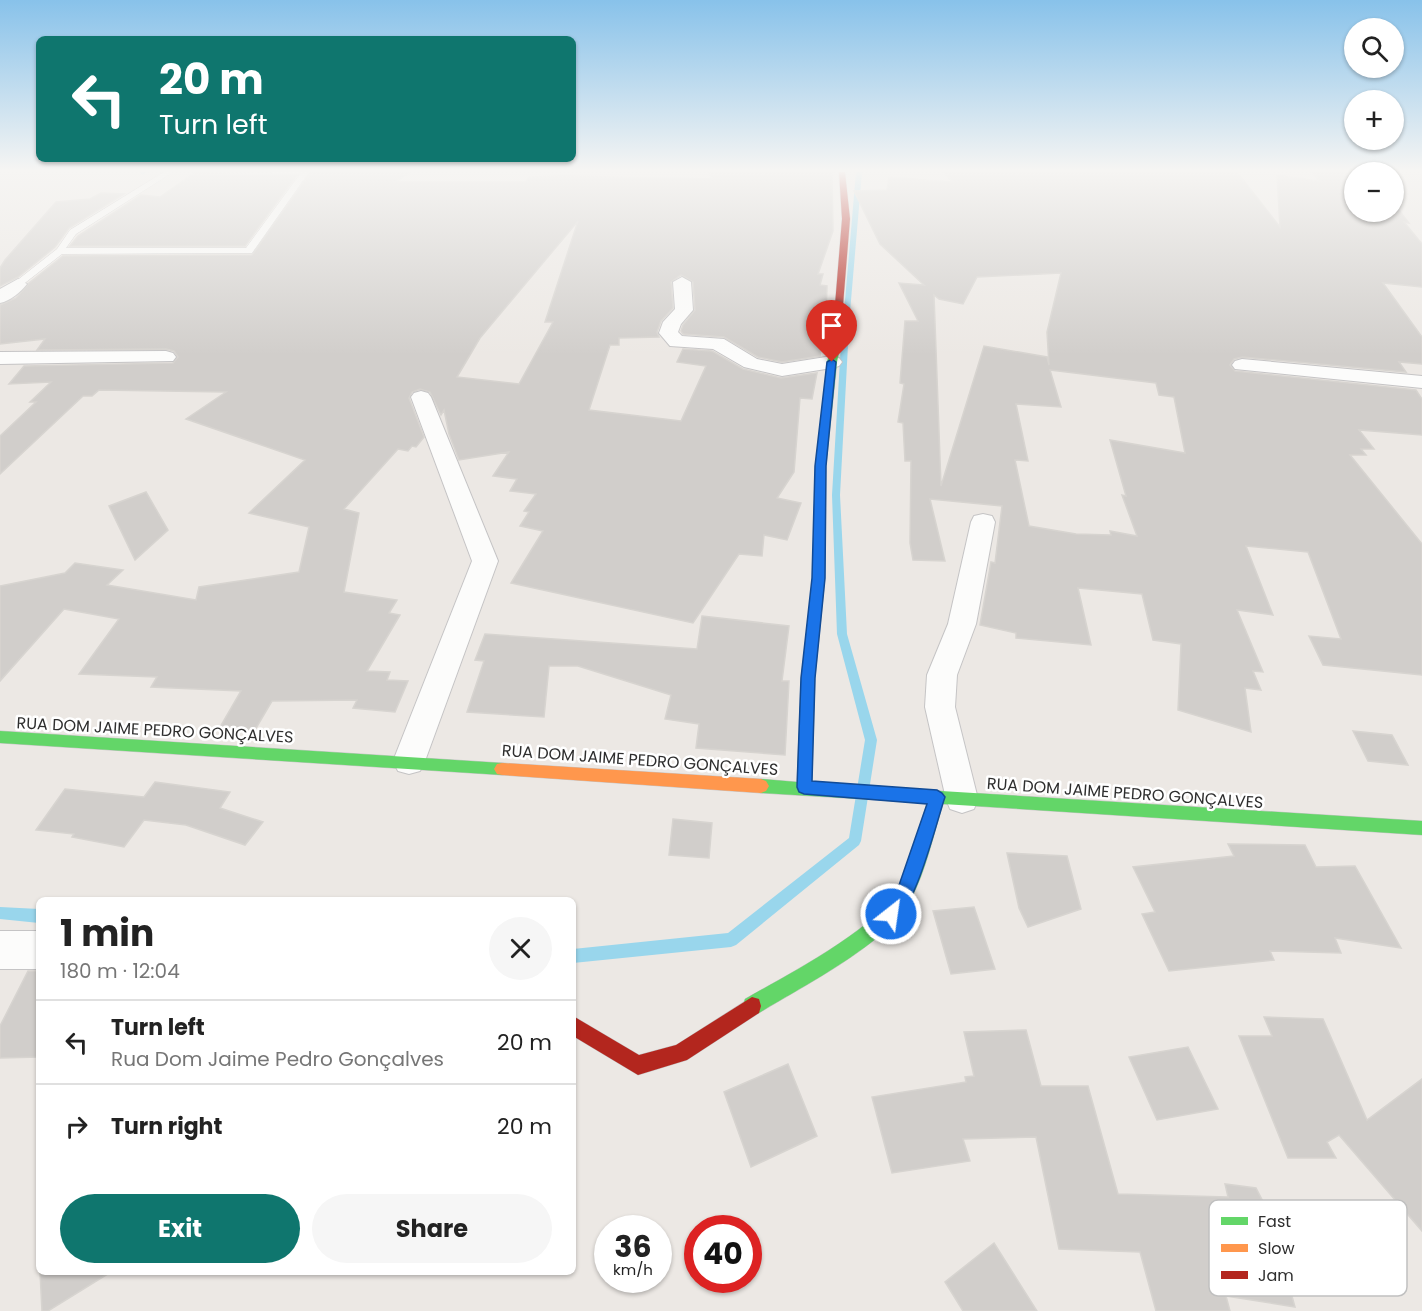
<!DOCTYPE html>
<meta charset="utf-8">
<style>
body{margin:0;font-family:Poppins,sans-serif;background:#f6f6f6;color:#222;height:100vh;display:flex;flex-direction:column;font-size:22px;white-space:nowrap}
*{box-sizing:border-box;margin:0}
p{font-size:20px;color:#767676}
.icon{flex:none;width:33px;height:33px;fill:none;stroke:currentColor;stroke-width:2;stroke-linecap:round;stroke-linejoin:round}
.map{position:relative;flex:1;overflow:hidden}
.details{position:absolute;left:36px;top:897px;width:540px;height:378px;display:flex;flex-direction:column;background:#fff;border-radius:9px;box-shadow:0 2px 4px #0004}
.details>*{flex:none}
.guide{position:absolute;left:36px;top:36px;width:540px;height:126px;border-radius:9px;box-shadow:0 2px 4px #0004;background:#0f766e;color:#fff;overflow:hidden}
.controls{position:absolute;left:1344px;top:18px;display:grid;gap:12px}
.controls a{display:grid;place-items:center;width:60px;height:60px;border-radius:50%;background:#fff;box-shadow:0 2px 4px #0004;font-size:30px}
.speed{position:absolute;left:594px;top:1215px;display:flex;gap:12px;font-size:30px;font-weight:700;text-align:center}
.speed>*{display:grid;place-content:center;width:78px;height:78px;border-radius:50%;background:#fff;box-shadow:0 2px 4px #0004;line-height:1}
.speed small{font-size:15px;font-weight:400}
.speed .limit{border:9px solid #d22;background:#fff;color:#111}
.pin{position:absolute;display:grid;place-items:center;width:51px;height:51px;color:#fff;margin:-62px -26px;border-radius:50% 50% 50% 0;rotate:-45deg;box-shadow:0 0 6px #0007}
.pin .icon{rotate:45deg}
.me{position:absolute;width:66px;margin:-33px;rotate:30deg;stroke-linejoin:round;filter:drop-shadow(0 0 4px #0008)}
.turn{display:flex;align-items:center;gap:21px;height:126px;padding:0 24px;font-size:27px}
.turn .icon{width:78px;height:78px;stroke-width:2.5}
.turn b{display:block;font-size:42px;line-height:51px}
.round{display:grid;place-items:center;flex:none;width:63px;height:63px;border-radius:32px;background:#f6f6f6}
.overview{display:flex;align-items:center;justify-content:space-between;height:102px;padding:0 24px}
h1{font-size:36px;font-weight:700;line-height:45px}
.primary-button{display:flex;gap:12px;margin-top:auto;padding:12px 24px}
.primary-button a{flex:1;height:69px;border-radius:36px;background:#0f766e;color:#fff;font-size:24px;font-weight:700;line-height:69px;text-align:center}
.primary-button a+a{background:#f6f6f6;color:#222}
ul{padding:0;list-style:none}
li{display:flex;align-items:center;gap:18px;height:84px;padding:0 24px;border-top:2px solid #e0e0e0}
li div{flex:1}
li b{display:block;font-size:22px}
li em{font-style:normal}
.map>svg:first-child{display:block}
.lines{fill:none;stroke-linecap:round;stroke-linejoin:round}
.stream{fill:#99d6ec;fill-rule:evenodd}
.building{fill:#d1cecb;stroke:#d7d4d0;stroke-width:1.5;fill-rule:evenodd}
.lane-casing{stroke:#c5c4c5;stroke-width:1}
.street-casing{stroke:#c5c4c5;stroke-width:2}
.fast-casing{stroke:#c5c4c5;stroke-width:1}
.slow-casing{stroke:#c5c4c5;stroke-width:1}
.jam-casing{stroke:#c5c4c5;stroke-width:1}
.lane{fill:#fcfcfb;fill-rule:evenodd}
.street{fill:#fcfcfb;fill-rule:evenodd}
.fast{fill:#63d668;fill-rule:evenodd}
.slow{fill:#ff974d;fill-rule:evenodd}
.jam{fill:#b3261e;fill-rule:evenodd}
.route{fill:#1a73e8;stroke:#114b97;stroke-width:1.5}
.labels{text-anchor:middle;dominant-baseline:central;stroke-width:5;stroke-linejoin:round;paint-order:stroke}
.street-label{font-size:16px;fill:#2e2e2e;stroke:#fff}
.key{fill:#fff;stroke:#c0c0c0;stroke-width:1.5}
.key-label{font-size:16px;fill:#2e2e2e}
</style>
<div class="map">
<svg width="1422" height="1311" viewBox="0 0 1422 1311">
<rect width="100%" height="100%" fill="#ece8e4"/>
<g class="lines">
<g class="stream">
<path d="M 140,172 L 147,172 L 142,175 Z"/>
<path d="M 856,172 L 862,172 L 850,312 L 847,314 L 844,312 Z"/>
<path d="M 841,343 L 848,345 L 840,495 L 847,634 L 877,740 L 861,841 L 859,845 L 736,945 L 731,947 L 573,963 L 573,949 L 728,933 L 849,838 L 865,740 L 837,634 L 832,495 Z"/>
<path d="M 0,907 L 39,909 L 39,923 L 0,919 Z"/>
</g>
</g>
<g class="building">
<path d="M 311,172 L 411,172 L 395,182 L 526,182 L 528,177 L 565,176 L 712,179 L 709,172 L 832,172 L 833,231 L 818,274 L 823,274 L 820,285 L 827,286 L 826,317 L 820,356 L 782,362 L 758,357 L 724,337 L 683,334 L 681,331 L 683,325 L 695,310 L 693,282 L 681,275 L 671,282 L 673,308 L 661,321 L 657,332 L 659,337 L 619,338 L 619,345 L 610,345 L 589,410 L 681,421 L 706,366 L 677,362 L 683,349 L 712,351 L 743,369 L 781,378 L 817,373 L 812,399 L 800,398 L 794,472 L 777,498 L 801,503 L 787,540 L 764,535 L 762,556 L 739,554 L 693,623 L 511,583 L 543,531 L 520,526 L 529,512 L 524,511 L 536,494 L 510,491 L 517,479 L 493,476 L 509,452 L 459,460 L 449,434 L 444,410 L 441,415 L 430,392 L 420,389 L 412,392 L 409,398 L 424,437 L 416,447 L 412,446 L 408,451 L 398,449 L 344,509 L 359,513 L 344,592 L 397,600 L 389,613 L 400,615 L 367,671 L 390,672 L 387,680 L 408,681 L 395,712 L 353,708 L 357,700 L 272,701 L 255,730 L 220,727 L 241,691 L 151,687 L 157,677 L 79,674 L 119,619 L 64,609 L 0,681 L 0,586 L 65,573 L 75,563 L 123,570 L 107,585 L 196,600 L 199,587 L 299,572 L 309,527 L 249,513 L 305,460 L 186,419 L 226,392 L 99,390 L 92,396 L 83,396 L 0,474 L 0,436 L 36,402 L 30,402 L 51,382 L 9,384 L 24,366 L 173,363 L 178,357 L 174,351 L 166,349 L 37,350 L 45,339 L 0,344 L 0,305 L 16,298 L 29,283 L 63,256 L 252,255 ZM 578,221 L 545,322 L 553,322 L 519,384 L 457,377 L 480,338 Z"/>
<path d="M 944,172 L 1237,172 L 1280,227 L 1277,175 L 1319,181 L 1313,172 L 1365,172 L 1354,172 L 1354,212 L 1394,212 L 1394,204 L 1409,223 L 1404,222 L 1422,244 L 1422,287 L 1383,283 L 1422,337 L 1422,364 L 1399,362 L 1406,372 L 1242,357 L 1234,359 L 1230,365 L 1235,371 L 1416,390 L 1422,399 L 1422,435 L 1359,430 L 1374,449 L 1361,449 L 1366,455 L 1350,455 L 1422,544 L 1422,675 L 1323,665 L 1309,636 L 1341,639 L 1308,552 L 1246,546 L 1273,615 L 1237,610 L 1263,672 L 1253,671 L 1261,690 L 1245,688 L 1251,732 L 1178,710 L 1181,644 L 1153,640 L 1142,594 L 1078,588 L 1091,645 L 1016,638 L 1016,633 L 980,625 L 991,562 L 995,563 L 1002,506 L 930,499 L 945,561 L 913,560 L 910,543 L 911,461 L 905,461 L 903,423 L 898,422 L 904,384 L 900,383 L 905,321 L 918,321 L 899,283 L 924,285 L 880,244 L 854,191 L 887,190 L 889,177 L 952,182 ZM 1061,273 L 1047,332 L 1049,365 L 1047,357 L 984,346 L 941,486 L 934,295 L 939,299 L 963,304 L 977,277 ZM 1050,370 L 1156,383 L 1159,395 L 1174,397 L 1185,453 L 1110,440 L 1126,496 L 1122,495 L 1137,536 L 1110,531 L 1111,535 L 1076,534 L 1029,526 L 1015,460 L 1028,461 L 1016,404 L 1061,407 Z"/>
<path d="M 194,173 L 296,176 L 245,246 L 70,246 L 78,236 L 141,195 L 160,197 Z"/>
<path d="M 101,193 L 124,194 L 69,228 L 55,247 L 18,277 L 0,286 L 0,268 L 5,260 L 56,202 L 90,199 Z"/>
<path d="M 146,492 L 168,530 L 135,560 L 109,506 Z"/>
<path d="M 702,616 L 789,626 L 782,681 L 789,681 L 785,755 L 696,748 L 699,724 L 665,719 L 671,695 L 578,666 L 549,666 L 544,717 L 467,712 L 484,661 L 475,660 L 485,634 L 697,649 Z"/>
<path d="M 1353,731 L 1392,735 L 1408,765 L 1368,761 Z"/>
<path d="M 155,782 L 230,792 L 220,808 L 263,822 L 245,845 L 186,825 L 144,820 L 124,847 L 72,837 L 74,834 L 36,830 L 65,789 L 144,797 Z"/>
<path d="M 673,819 L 712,823 L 709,858 L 669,855 Z"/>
<path d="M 1228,844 L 1305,845 L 1316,867 L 1355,866 L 1401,948 L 1335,938 L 1341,953 L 1270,951 L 1274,960 L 1169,971 L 1142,914 L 1155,912 L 1133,867 L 1234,856 Z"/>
<path d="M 1007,853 L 1067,856 L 1081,909 L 1028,927 L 1019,908 Z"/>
<path d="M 974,907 L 995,969 L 951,974 L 933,911 Z"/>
<path d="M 28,971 L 39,971 L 39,1057 L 0,1058 L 0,1026 Z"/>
<path d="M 1264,1017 L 1323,1019 L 1367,1120 L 1422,1079 L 1422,1231 L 1339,1135 L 1327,1142 L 1336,1158 L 1288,1158 L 1239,1036 L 1272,1036 Z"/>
<path d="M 1026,1030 L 1041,1086 L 1088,1086 L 1118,1194 L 1228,1197 L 1225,1184 L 1256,1188 L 1272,1219 L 1289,1211 L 1292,1219 L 1362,1206 L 1397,1270 L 1290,1289 L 1295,1307 L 1226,1296 L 1230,1311 L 1156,1311 L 1140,1252 L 1059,1249 L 1036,1137 L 963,1139 L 970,1161 L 892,1173 L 872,1097 L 966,1082 L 965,1077 L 974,1076 L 964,1032 Z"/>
<path d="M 1188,1047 L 1218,1109 L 1157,1120 L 1129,1057 Z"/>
<path d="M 788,1064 L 817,1136 L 751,1167 L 724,1092 Z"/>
<path d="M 994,1243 L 1037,1311 L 963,1311 L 945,1282 Z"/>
<path d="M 40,1272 L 111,1272 L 48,1311 L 42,1311 Z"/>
</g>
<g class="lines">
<defs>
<path id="lane" d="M 164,172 L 173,172 L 76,234 L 66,248 L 246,248 L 300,174 L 274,174 L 270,172 L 309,172 L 252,253 L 62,254 L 21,286 L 15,286 L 15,282 L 57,249 L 70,230 Z"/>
<g id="street">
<path d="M 682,277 L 691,282 L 693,310 L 681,324 L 678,332 L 682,336 L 724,339 L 757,359 L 782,364 L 832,356 L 839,358 L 842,362 L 839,366 L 832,368 L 782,376 L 744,367 L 713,349 L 670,346 L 659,333 L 663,322 L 675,309 L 673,282 Z"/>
<path d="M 18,279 L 27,284 C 21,292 10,301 0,303 L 0,289 Z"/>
<path d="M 166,351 L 173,353 L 176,357 L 173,361 L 0,364 L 0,352 Z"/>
<path d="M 1242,359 L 1422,376 L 1422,388 L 1235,369 L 1232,365 L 1235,361 Z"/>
<path d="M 421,391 L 428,393 L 431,397 L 498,561 L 425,761 L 420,771 L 409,774 L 398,771 L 393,761 L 472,561 L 411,397 L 414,393 Z"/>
<path d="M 983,514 L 992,516 L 995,522 L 976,624 L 957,675 L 955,707 L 978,799 L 974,809 L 962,813 L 950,809 L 946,799 L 925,707 L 927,675 L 948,624 L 971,522 L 974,516 Z"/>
<rect x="0" y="931" width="39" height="38"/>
</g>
<g id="fast">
<path d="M 839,302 L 843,305 L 844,325 L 837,362 L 826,466 L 825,578 L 815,678 L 812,783 L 1422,821 L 1422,835 L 943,804 C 933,836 926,871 910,901 C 887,944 801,987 759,1013 L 752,1015 L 745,1013 L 743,1006 L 745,999 C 787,975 873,931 898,890 C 913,865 918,832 927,803 L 761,793 L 756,791 L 753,786 L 756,781 L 761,779 L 797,782 L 801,678 L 813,578 L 816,466 L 827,362 L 836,325 L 835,305 Z"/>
<path d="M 0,731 L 502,763 L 507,764 L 510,769 L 507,774 L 502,775 L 0,743 Z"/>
</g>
<path id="slow" d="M 502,763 L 761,779 L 766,781 L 769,786 L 766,791 L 761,793 L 502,775 L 497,774 L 494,769 L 497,764 Z"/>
<g id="jam">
<path d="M 839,172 L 845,172 L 850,219 L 843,305 L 839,308 L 835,305 L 842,219 Z"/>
<path d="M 752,997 L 759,999 L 761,1006 L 759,1013 L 687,1060 L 638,1075 L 573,1036 L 573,1016 L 639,1055 L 676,1045 Z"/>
</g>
</defs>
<use href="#lane" class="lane-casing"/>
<use href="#street" class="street-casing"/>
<use href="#fast" class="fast-casing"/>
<use href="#slow" class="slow-casing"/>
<use href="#jam" class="jam-casing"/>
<use href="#lane" class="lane"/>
<use href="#street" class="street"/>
<use href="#fast" class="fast"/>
<use href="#slow" class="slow"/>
<use href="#jam" class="jam"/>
</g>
<linearGradient id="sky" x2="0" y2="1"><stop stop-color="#88c2ea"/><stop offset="0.48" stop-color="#f6f5f3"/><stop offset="1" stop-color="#f6f5f3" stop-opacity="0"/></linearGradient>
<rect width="1422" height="355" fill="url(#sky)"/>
<path class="route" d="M 832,359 L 836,362 L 826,466 L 825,578 L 815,678 L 812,781 L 937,790 L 942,793 L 945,797 C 936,823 915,913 891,923 L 885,920 L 883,914 L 897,891 L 927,804 L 804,794 L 799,792 L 797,787 L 801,678 L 812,578 L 815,466 L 827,362 Z"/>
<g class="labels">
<g class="street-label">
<text transform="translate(155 730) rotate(3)">RUA DOM JAIME PEDRO GONÇALVES</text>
<text transform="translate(640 760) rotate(4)">RUA DOM JAIME PEDRO GONÇALVES</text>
<text transform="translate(1125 793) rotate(4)">RUA DOM JAIME PEDRO GONÇALVES</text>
</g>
</g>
<rect x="1209" y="1200" width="198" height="96" rx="9" class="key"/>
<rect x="1221" y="1217" width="27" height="8" fill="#63d668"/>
<rect x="1221" y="1244" width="27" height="8" fill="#ff974d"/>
<rect x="1221" y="1271" width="27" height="8" fill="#b3261e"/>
<g class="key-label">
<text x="1258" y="1227">Fast</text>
<text x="1258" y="1254">Slow</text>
<text x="1258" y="1281">Jam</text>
</g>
</svg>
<div class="controls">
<a><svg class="icon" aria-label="search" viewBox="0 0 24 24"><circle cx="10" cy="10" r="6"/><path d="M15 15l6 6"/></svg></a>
<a>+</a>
<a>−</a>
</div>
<div class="speed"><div>36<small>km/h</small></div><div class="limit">40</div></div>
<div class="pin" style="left:832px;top:362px;background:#d93025"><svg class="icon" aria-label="arrive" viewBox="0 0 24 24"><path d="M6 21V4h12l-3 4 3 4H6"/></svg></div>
<svg class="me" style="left:891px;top:914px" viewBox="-20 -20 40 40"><circle r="17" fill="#1a73e8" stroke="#fff" stroke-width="3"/><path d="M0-11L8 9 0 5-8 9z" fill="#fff"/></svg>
<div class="guide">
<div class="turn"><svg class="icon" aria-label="left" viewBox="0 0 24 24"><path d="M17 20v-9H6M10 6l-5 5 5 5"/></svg><div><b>20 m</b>Turn left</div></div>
</div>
<section class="details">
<div class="overview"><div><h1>1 min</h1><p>180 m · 12:04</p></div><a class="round"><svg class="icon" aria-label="close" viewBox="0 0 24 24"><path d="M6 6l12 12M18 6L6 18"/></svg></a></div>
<ul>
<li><svg class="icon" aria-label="left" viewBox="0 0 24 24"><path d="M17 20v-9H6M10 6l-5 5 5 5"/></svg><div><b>Turn left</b><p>Rua Dom Jaime Pedro Gonçalves</p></div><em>20 m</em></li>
<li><svg class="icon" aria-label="right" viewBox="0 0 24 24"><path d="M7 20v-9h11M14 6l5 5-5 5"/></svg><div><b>Turn right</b></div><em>20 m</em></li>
</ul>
<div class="primary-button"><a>Exit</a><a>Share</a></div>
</section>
</div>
